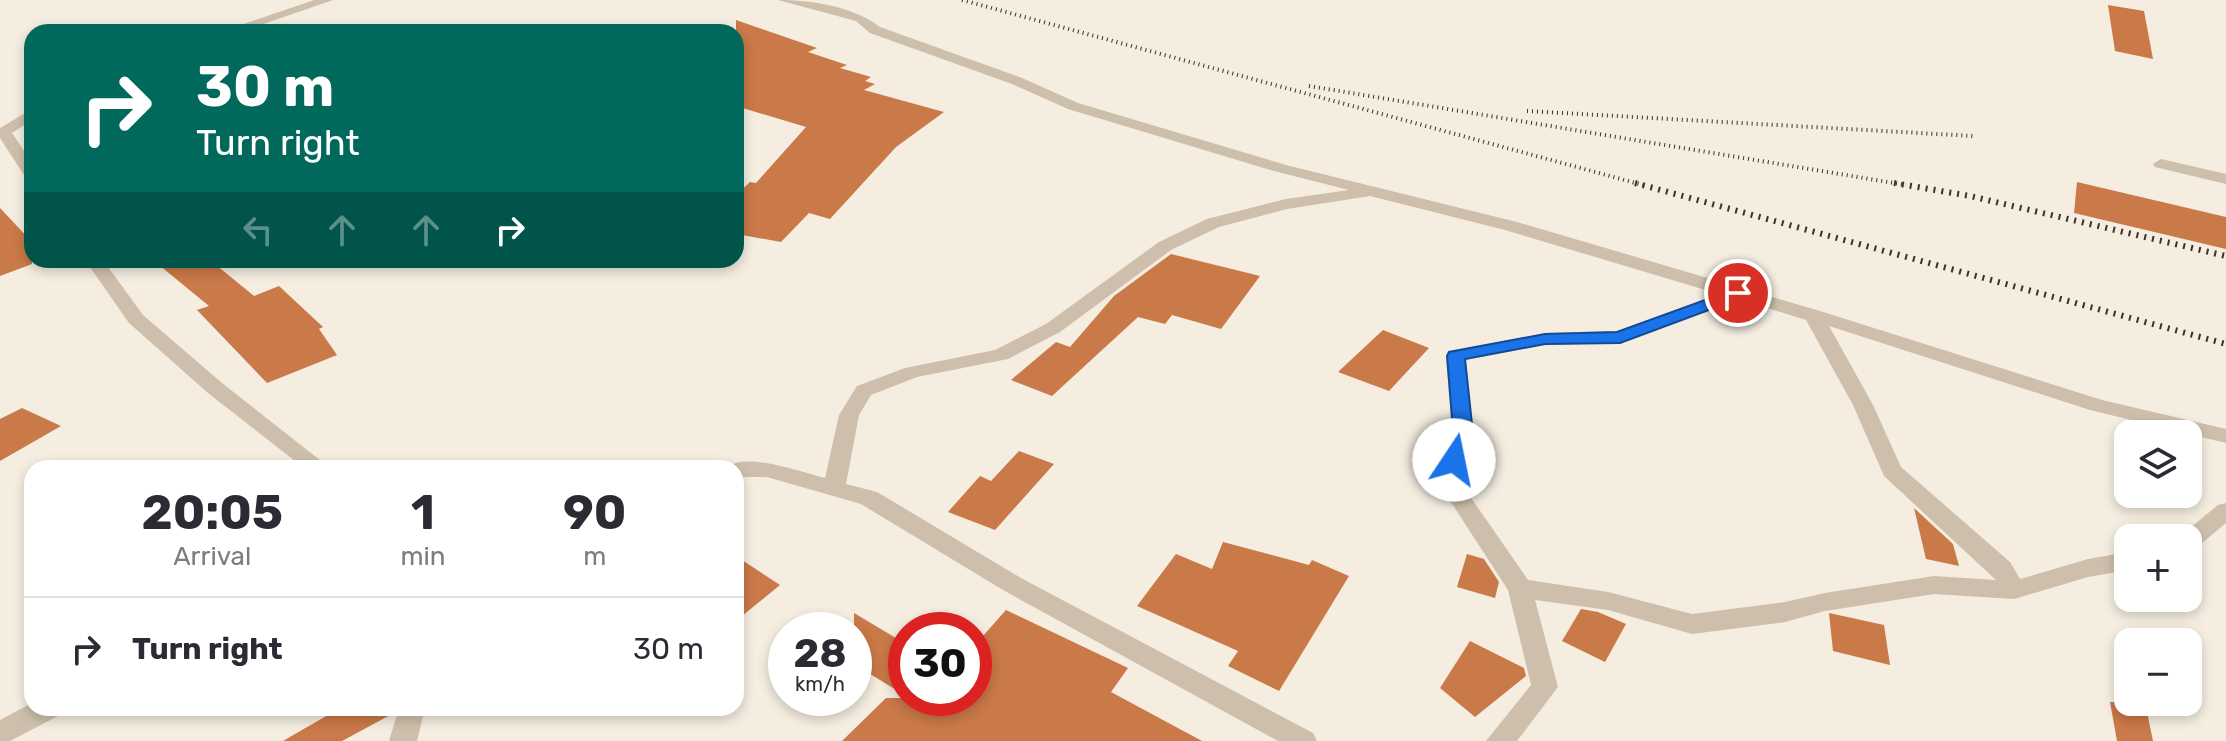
<!DOCTYPE html>
<meta charset="utf-8">
<style>
body{margin:0;font-family:Rubik,sans-serif;background:#f7f7f7;color:#2b2b33;height:100vh;display:flex;flex-direction:column;font-size:30px;white-space:nowrap}
*{box-sizing:border-box;margin:0}
p{font-size:26px;color:#7c7c81}
.icon{flex:none;width:44px;height:44px;fill:none;stroke:currentColor;stroke-width:2;stroke-linecap:round;stroke-linejoin:round}
.map{position:relative;flex:1;overflow:hidden}
.drawer{position:absolute;left:24px;top:460px;width:720px;height:256px;display:flex;flex-direction:column;background:#fff;border-radius:24px;box-shadow:0 4px 12px #0003}
.drawer>*{flex:none}
.guide{position:absolute;left:24px;top:24px;width:720px;height:244px;border-radius:24px;box-shadow:0 4px 12px #0003;background:#00695c;color:#fff;overflow:hidden}
.buttons{position:absolute;left:2114px;top:420px;display:grid;gap:16px}
.buttons a{display:grid;place-items:center;width:88px;height:88px;border-radius:16px;background:#fff;box-shadow:0 4px 12px #0003;font-size:40px}
.speed{position:absolute;left:768px;top:612px;display:flex;gap:16px;font-size:40px;font-weight:700;text-align:center}
.speed>*{display:grid;place-content:center;width:104px;height:104px;border-radius:50%;background:#fff;box-shadow:0 4px 12px #0003;line-height:1}
.speed small{font-size:20px;font-weight:400}
.speed .limit{border:12px solid #d22;background:#fff;color:#111}
.pin{position:absolute;display:grid;place-items:center;width:68px;height:68px;color:#fff;margin:-34px;border:4px solid #fff;border-radius:50%;box-shadow:0 2px 8px #0007}
.me{position:absolute;width:88px;margin:-44px;rotate:11deg;stroke-linejoin:round;filter:drop-shadow(0 0 6px #0008)}
.turn{display:flex;align-items:center;gap:28px;height:168px;padding:0 40px;font-size:36px}
.turn .icon{width:104px;height:104px;stroke-width:2.5}
.turn b{display:block;font-size:56px;line-height:68px}
.lanes{display:flex;align-items:center;height:76px;padding:0 40px;background:#0003;justify-content:center;gap:40px;direction:ltr}
.lanes .off{opacity:.35}
.eta{display:flex;justify-content:space-evenly;align-items:center;height:136px;text-align:center}
.eta b{font-size:48px;font-weight:700;line-height:56px}
ul{padding:0;list-style:none}
li{display:flex;align-items:center;gap:24px;height:104px;padding:0 40px;border-top:2px solid #e1e1e2}
li div{flex:1}
li b{display:block;font-size:30px}
li em{font-style:normal}
.map>svg:first-child{display:block}
.building{fill:#ca7948}
.lines{fill:none;stroke-linecap:round;stroke-linejoin:round}
.lane{fill:#cdbfab;fill-rule:evenodd}
.street{fill:#cdbfab;fill-rule:evenodd}
.rail-far1{stroke:#3b322a;stroke-width:4;stroke-dasharray:1 4;stroke-linecap:butt}
.rail{stroke:#3b322a;stroke-width:6;stroke-dasharray:2 6;stroke-linecap:butt}
.route{fill:#1a73e8;stroke:#114b97;stroke-width:2}
</style>
<div class="map">
<svg width="2226" height="741" viewBox="0 0 2226 741">
<rect width="100%" height="100%" fill="#f4ede0"/>
<g class="building">
<path d="M 2108,5 L 2144,11 L 2153,59 L 2115,51 Z"/>
<path d="M 736,20 L 817,48 L 808,52 L 847,65 L 840,68 L 871,77 L 865,81 L 875,84 L 864,90 L 944,112 L 896,147 L 830,219 L 809,213 L 781,242 L 736,234 L 736,195 L 750,182 L 756,183 L 806,127 L 736,106 Z"/>
<path d="M 2077,182 L 2226,217 L 2226,249 L 2074,213 Z"/>
<path d="M 0,208 L 32,242 L 32,264 L 0,276 Z"/>
<path d="M 1171,254 L 1260,276 L 1221,329 L 1172,315 L 1165,324 L 1138,317 L 1052,396 L 1011,380 L 1056,342 L 1070,347 L 1114,296 Z"/>
<path d="M 153,260 L 210,260 L 254,296 L 279,286 L 323,327 L 319,329 L 337,355 L 267,383 L 197,310 L 209,306 Z"/>
<path d="M 1383,330 L 1429,348 L 1389,391 L 1338,372 Z"/>
<path d="M 22,408 L 61,426 L 0,461 L 0,419 Z"/>
<path d="M 1019,451 L 1054,464 L 995,530 L 948,512 L 980,476 L 991,481 Z"/>
<path d="M 1914,508 L 1953,544 L 1959,566 L 1926,559 Z"/>
<path d="M 1223,542 L 1309,565 L 1312,560 L 1349,576 L 1279,691 L 1228,666 L 1238,651 L 1137,606 L 1176,554 L 1212,569 Z"/>
<path d="M 1467,554 L 1484,559 L 1499,582 L 1495,598 L 1457,587 Z"/>
<path d="M 736,556 L 780,585 L 736,621 Z"/>
<path d="M 1581,609 L 1598,612 L 1626,624 L 1605,662 L 1562,641 Z"/>
<path d="M 1006,610 L 1128,668 L 1111,692 L 1202,741 L 842,741 L 886,698 L 974,698 L 974,646 Z"/>
<path d="M 854,613 L 906,644 L 906,696 L 854,664 Z"/>
<path d="M 1829,613 L 1884,625 L 1890,665 L 1833,651 Z"/>
<path d="M 1470,641 L 1524,668 L 1526,676 L 1475,717 L 1440,688 Z"/>
<path d="M 2110,702 L 2145,702 L 2153,741 L 2117,741 Z"/>
<path d="M 340,708 L 396,708 L 394,713 L 342,741 L 283,741 Z"/>
</g>
<g class="lines">
<path class="lane" d="M 2161,159 L 2226,174 L 2226,184 L 2155,167 L 2153,164 Z"/>
<g class="street">
<path d="M 314,0 L 333,0 L 240,32 L 220,32 Z"/>
<path d="M 778,0 C 811,0 853,6 880,27 L 1022,78 L 1078,103 L 1286,165 L 1517,222 L 1820,311 L 2102,400 L 2226,429 L 2226,443 L 2090,410 L 1829,326 L 1873,405 L 1901,467 L 2010,562 L 2020,579 L 2088,559 L 2128,552 L 2128,570 L 2088,577 L 2014,599 L 1934,594 L 1825,611 L 1785,622 L 1692,634 L 1608,610 L 1535,600 L 1558,687 L 1517,741 L 1486,741 L 1531,685 L 1508,590 L 1434,476 L 1453,443 L 1446,356 L 1456,350 L 1545,333 L 1618,331 L 1719,294 L 1505,230 L 1370,196 L 1287,209 L 1219,227 L 1171,250 L 1060,332 L 1008,359 L 917,377 L 871,395 L 859,415 L 846,484 L 877,492 L 1021,578 L 1313,733 L 1317,741 L 1278,741 L 1003,590 L 861,504 L 767,477 L 736,477 L 736,468 L 726,468 C 745,451 802,472 825,478 L 839,415 L 857,386 L 905,368 L 995,350 L 1046,324 L 1159,242 L 1207,219 L 1286,199 L 1349,190 L 1274,171 L 1068,109 L 1012,84 L 870,33 L 856,21 ZM 1738,299 L 1806,320 L 1853,405 L 1884,476 L 1996,580 L 1934,576 L 1825,593 L 1785,602 L 1692,614 L 1608,592 L 1528,580 L 1456,476 L 1475,443 L 1466,360 L 1545,345 L 1620,343 Z"/>
<path d="M 32,109 L 32,120 L 12,133 L 32,163 L 32,180 L 26,178 L 0,138 L 0,128 Z"/>
<path d="M 85,260 L 103,260 L 143,315 L 222,383 L 330,468 L 304,468 L 208,393 L 129,323 Z"/>
<path d="M 2226,503 L 2226,523 L 2196,548 L 2188,551 L 2188,538 L 2180,536 L 2218,505 Z"/>
<path d="M 32,703 L 32,708 L 61,708 L 58,716 L 10,741 L 0,741 L 0,720 Z"/>
<path d="M 399,708 L 425,708 L 417,741 L 389,741 Z"/>
</g>
<g class="rail-far1">
<path d="M 962,0 L 1643,185"/>
<path d="M 1309,86 L 1906,185"/>
<path d="M 1527,111 L 1973,136"/>
</g>
<g class="rail">
<path d="M 1635,183 L 2226,344"/>
<path d="M 1894,183 L 1970,196 L 2226,256"/>
</g>
</g>
<path class="route" d="M 1738,288 L 1746,293 L 1744,297 L 1620,343 L 1545,344 L 1465,359 L 1474,443 L 1461,464 L 1454,466 L 1444,460 L 1454,443 L 1447,356 L 1449,352 L 1545,334 L 1617,332 Z"/>
</svg>
<div class="buttons">
<a><svg class="icon" aria-label="layers" viewBox="0 0 24 24"><path d="M12 4l9 5-9 5-9-5zM3 14l9 5 9-5"/></svg></a>
<a>+</a>
<a>−</a>
</div>
<div class="speed"><div>28<small>km/h</small></div><div class="limit">30</div></div>
<div class="pin" style="left:1738px;top:293px;background:#d93025"><svg class="icon" aria-label="arrive" viewBox="0 0 24 24"><path d="M6 21V4h12l-3 4 3 4H6"/></svg></div>
<svg class="me" style="left:1454px;top:460px" viewBox="-20 -20 40 40"><circle r="19" fill="#fff"/><path d="M0-13L10 11 0 6-10 11z" fill="#1a73e8"/></svg>
<div class="guide">
<div class="turn"><svg class="icon" aria-label="right" viewBox="0 0 24 24"><path d="M7 20v-9h11M14 6l5 5-5 5"/></svg><div><b>30 m</b>Turn right</div></div>
<div class="lanes"><svg class="icon off" aria-label="left" viewBox="0 0 24 24"><path d="M17 20v-9H6M10 6l-5 5 5 5"/></svg><svg class="icon off" aria-label="ahead" viewBox="0 0 24 24"><path d="M12 20V5M6 11l6-6 6 6"/></svg><svg class="icon off" aria-label="ahead" viewBox="0 0 24 24"><path d="M12 20V5M6 11l6-6 6 6"/></svg><svg class="icon" aria-label="right" viewBox="0 0 24 24"><path d="M7 20v-9h11M14 6l5 5-5 5"/></svg></div>
</div>
<section class="drawer">
<div class="eta">
<div><b>20:05</b><p>Arrival</p></div>
<div><b>1</b><p>min</p></div>
<div><b>90</b><p>m</p></div>
</div>
<ul>
<li><svg class="icon" aria-label="right" viewBox="0 0 24 24"><path d="M7 20v-9h11M14 6l5 5-5 5"/></svg><div><b>Turn right</b></div><em>30 m</em></li>
</ul>
</section>
</div>
